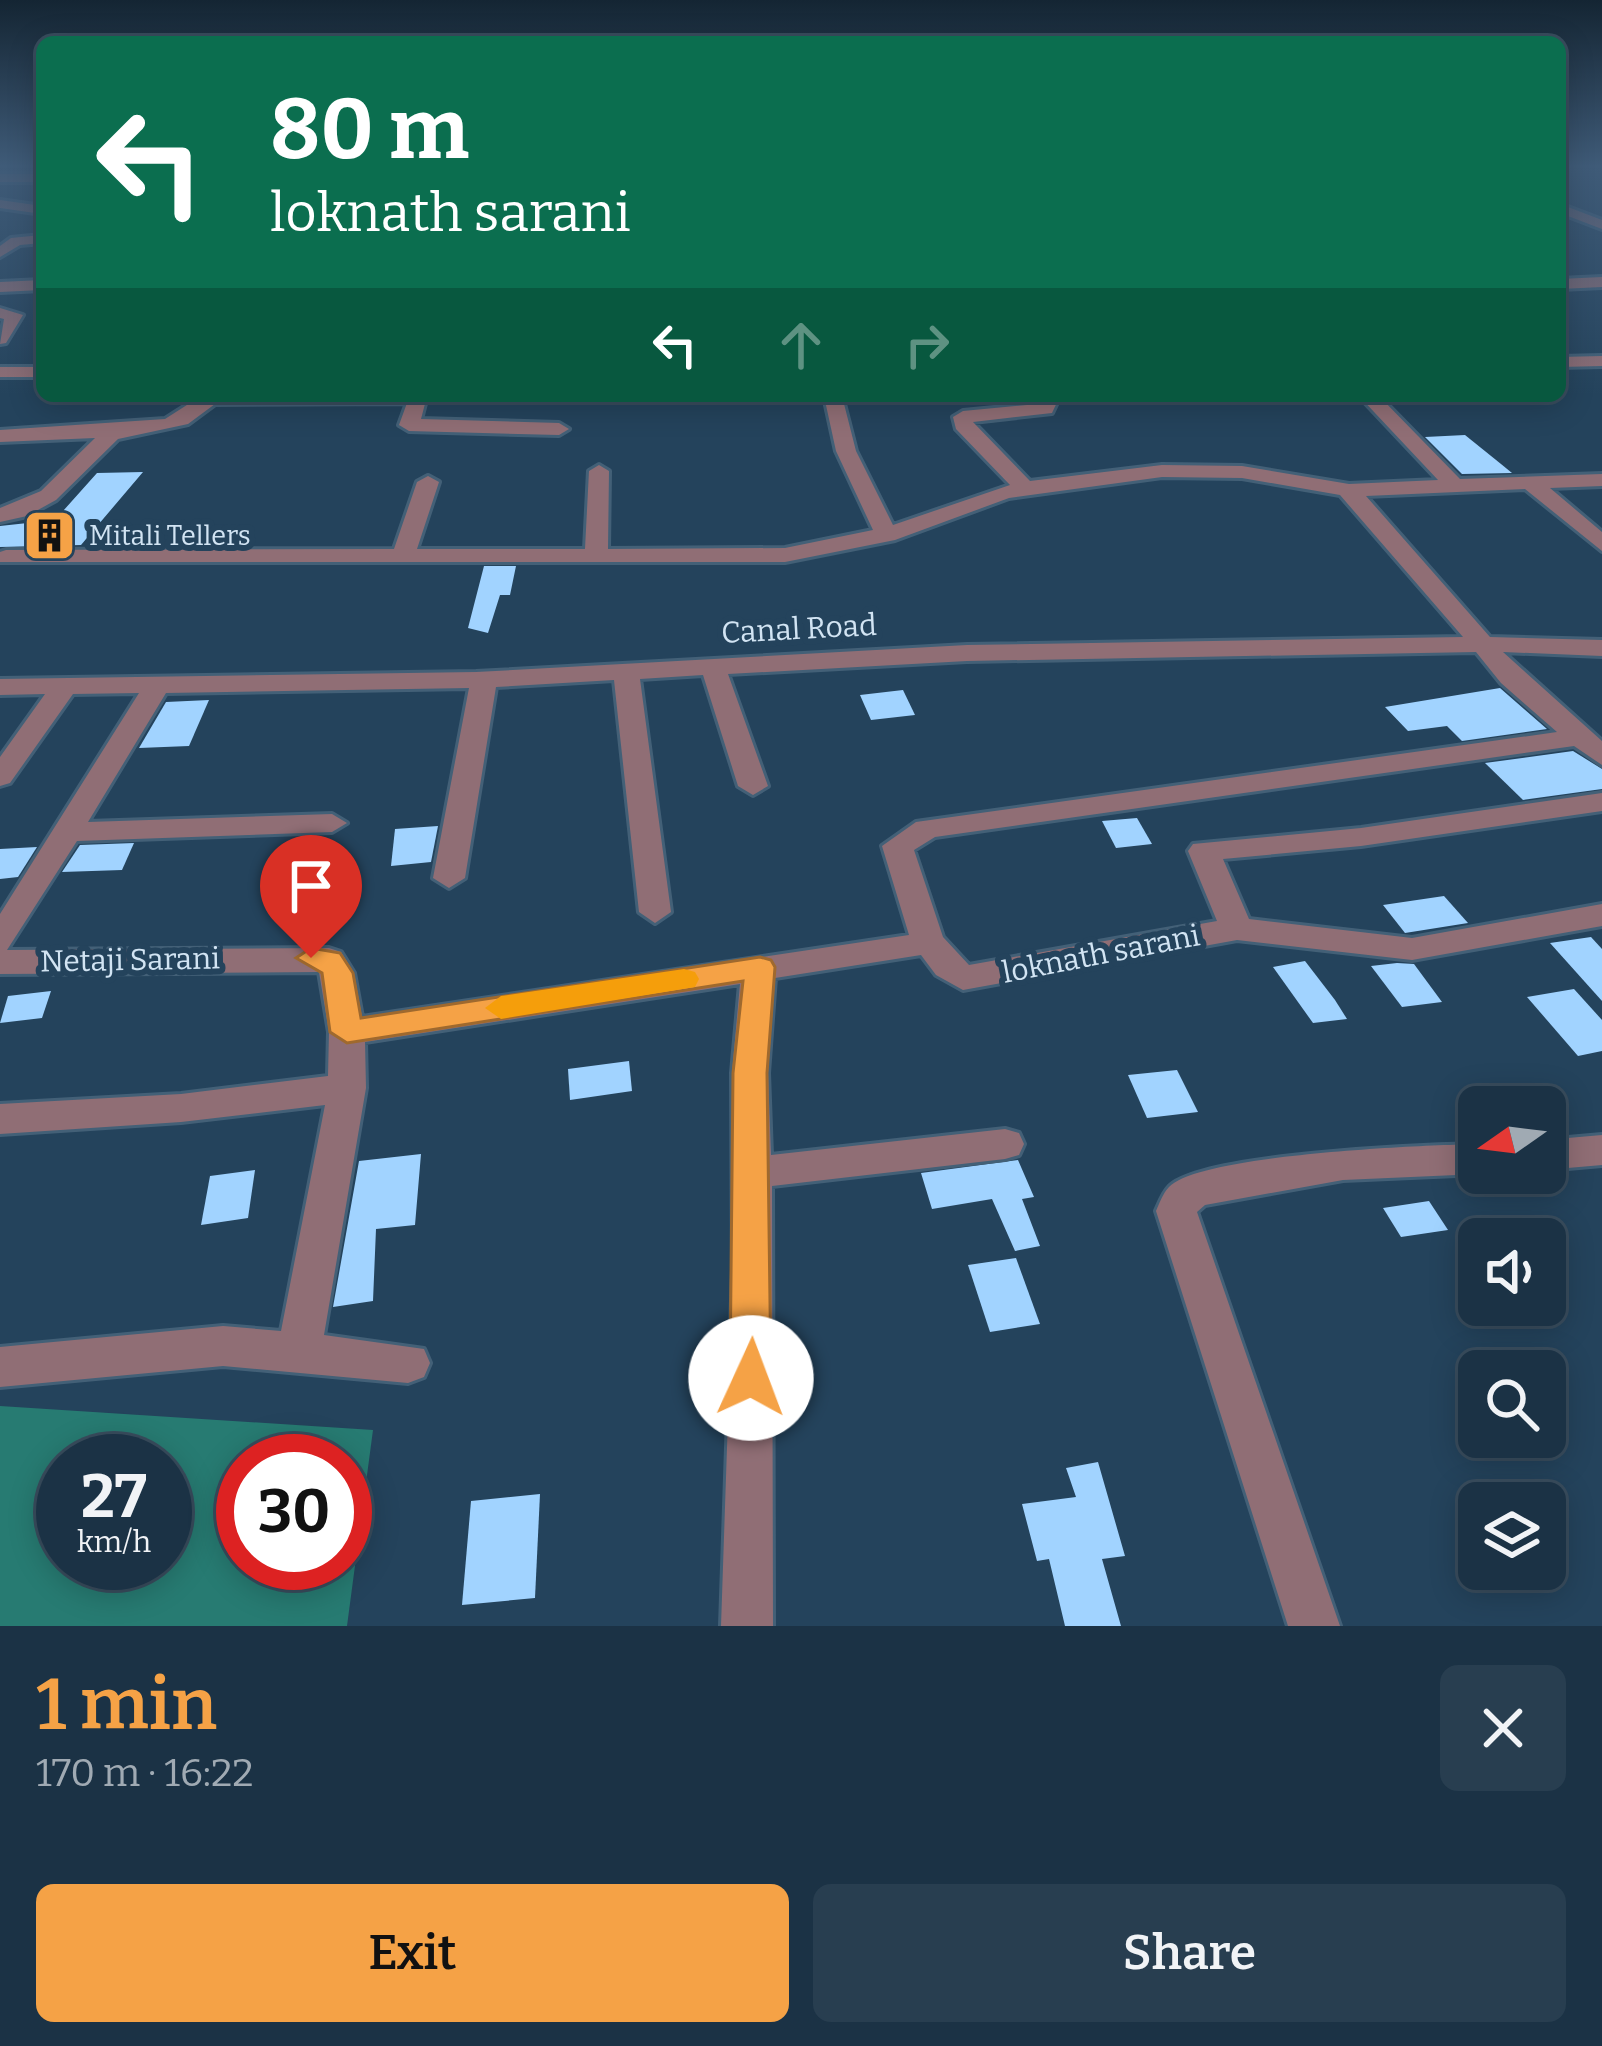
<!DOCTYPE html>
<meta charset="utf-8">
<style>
body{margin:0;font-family:Bitter,serif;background:#283e50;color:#f1f3f6;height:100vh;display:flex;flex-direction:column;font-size:45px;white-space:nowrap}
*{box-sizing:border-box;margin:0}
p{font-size:39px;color:#a0aab3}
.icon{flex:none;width:66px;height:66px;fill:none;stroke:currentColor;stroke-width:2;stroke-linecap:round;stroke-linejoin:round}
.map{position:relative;height:1626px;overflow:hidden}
.sheet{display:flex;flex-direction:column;background:#1b3245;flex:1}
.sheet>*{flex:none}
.guide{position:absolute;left:36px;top:36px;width:1530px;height:366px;border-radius:18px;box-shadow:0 6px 30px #0003,0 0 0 3px #394d5e;background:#0b6e4f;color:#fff;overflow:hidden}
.needle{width:78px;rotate:256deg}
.tools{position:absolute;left:1458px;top:1086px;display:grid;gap:24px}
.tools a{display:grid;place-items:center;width:108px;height:108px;border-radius:18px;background:#1b3245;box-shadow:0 6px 30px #0003,0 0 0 3px #394d5e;font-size:60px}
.speed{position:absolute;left:36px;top:1434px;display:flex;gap:24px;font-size:60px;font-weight:700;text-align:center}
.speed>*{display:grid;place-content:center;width:156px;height:156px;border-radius:50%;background:#1b3245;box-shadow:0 6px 30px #0003,0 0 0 3px #394d5e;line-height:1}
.speed small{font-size:30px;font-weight:400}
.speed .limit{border:18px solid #d22;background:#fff;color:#111}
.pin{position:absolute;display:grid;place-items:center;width:102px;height:102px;color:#fff;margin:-123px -51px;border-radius:50% 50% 50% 0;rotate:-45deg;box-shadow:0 0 12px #0007}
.pin .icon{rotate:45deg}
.me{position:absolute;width:132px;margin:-66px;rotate:2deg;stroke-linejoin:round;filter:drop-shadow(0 0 9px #0008)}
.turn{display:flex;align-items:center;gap:42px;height:252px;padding:0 36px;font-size:54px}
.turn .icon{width:156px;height:156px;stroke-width:2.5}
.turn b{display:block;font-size:84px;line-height:102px}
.lanes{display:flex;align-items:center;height:114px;padding:0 36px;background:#0003;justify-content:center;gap:60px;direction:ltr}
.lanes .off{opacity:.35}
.round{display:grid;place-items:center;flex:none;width:126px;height:126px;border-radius:18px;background:#283e50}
.overview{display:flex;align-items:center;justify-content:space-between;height:204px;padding:0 36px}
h1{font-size:72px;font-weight:600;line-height:90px;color:#f5a246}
.cta{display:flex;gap:24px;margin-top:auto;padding:24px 36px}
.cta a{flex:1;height:138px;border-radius:18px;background:#f5a246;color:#111;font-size:48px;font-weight:600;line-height:138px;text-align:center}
.cta a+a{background:#283e50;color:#f1f3f6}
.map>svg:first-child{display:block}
.water{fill:#277b72;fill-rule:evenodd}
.building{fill:#a1d3ff}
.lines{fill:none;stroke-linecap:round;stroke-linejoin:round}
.minor-casing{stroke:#436077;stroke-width:6}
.minor{fill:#906e75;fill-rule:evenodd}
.route{fill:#f5a246;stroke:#9f692e;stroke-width:3}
.slow{fill:#f59e0b}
.labels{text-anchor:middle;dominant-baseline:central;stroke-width:12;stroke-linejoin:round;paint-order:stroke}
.far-poi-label{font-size:27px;fill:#d2e4f3;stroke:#24435c;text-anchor:start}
.street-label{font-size:30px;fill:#d2e4f3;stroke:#24435c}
</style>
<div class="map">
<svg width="1602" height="1626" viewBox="0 0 1602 1626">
<rect width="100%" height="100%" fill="#24435c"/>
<path class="water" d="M 0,1406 L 373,1430 L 347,1626 L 0,1626 ZM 63,1461 L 165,1461 L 165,1563 L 63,1563 ZM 243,1461 L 345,1461 L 345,1563 L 243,1563 Z"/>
<g class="building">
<path d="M 1465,435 L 1501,464 L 1512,473 L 1462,474 L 1425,437 Z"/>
<path d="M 143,472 L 81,545 L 0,547 L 0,526 L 55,520 L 97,473 Z"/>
<path d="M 484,566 L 516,566 L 510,595 L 500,595 L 488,633 L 468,628 Z"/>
<path d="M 1500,688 L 1547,729 L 1462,741 L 1447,726 L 1408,731 L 1385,707 Z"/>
<path d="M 903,690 L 915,715 L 871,720 L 860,695 Z"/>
<path d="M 209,700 L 189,746 L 139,748 L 166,702 Z"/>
<path d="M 1573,751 L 1602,769 L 1602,789 L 1523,800 L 1485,763 Z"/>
<path d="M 1137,818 L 1152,844 L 1116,848 L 1102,821 Z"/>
<path d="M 438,826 L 431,862 L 391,866 L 395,829 Z"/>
<path d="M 134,843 L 122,870 L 62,872 L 80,845 Z"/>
<path d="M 37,847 L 18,877 L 0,879 L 0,849 Z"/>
<path d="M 1444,896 L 1468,923 L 1405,933 L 1383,905 Z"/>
<path d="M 1591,937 L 1602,949 L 1602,1001 L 1550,943 Z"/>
<path d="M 1305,961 L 1335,1000 L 1347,1019 L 1313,1023 L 1273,967 Z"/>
<path d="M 1397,963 L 1414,964 L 1442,1002 L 1402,1007 L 1371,966 Z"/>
<path d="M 1574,989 L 1602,1020 L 1602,1051 L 1578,1056 L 1527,997 Z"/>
<path d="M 51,991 L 42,1018 L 0,1023 L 8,996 Z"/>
<path d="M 629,1061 L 632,1091 L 570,1100 L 568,1069 Z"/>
<path d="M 1177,1070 L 1198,1112 L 1147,1118 L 1128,1075 Z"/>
<path d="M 421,1154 L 415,1225 L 376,1229 L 373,1301 L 333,1307 L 359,1161 Z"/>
<path d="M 1018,1160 L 1034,1197 L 1022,1199 L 1040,1246 L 1015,1251 L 992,1199 L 932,1209 L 921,1173 Z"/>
<path d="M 255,1170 L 248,1218 L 201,1225 L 210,1176 Z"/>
<path d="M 1429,1201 L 1448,1230 L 1401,1237 L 1383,1208 Z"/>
<path d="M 1016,1258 L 1040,1324 L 990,1332 L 968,1265 Z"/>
<path d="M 1098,1462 L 1125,1556 L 1102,1559 L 1121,1626 L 1065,1626 L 1049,1559 L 1037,1561 L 1022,1504 L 1076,1497 L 1066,1468 Z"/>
<path d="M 540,1494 L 535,1598 L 462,1605 L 471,1501 Z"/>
</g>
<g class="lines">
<defs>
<g id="minor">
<rect x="0" y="174" width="42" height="8"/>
<path d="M 0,200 L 42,206 L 42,214 L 0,208 Z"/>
<path d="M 1560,204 L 1602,220 L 1602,229 L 1560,213 Z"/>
<path d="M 42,235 L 42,243 L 20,245 L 0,257 L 0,246 L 11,238 Z"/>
<path d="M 1602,277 L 1602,287 L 1560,289 L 1560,279 Z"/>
<path d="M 42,280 L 42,290 L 0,292 L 0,282 Z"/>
<path d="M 0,308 L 23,315 L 6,343 L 0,344 L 4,319 L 0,318 Z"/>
<path d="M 1602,356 L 1602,366 L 1560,367 L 1560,357 Z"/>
<rect x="0" y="367" width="42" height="10"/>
<path d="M 201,396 L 427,396 L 421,419 L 559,423 L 569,429 L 559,435 L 409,431 L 399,425 L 407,403 L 215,404 L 188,424 L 118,439 L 56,500 L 27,516 L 0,522 L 0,508 L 41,491 L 95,438 L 0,442 L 0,430 L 165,419 Z"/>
<path d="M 824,396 L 842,396 L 856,451 L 893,525 L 1010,485 L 956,429 L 953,417 L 963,411 L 1038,404 L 1042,396 L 1060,396 L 1052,413 L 973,422 L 1030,481 L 1162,465 L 1242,466 L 1349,484 L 1438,480 L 1359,396 L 1379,396 L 1460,479 L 1602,474 L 1602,486 L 1550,488 L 1602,532 L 1602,551 L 1525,489 L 1366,496 L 1490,637 L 1602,640 L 1602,656 L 1503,652 L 1602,741 L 1602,765 L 1574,746 L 935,837 L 914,850 L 943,937 L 969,965 L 1217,921 L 1188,851 L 1193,844 L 1361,828 L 1602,793 L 1602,811 L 1361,846 L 1223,859 L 1249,919 L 1412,938 L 1602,904 L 1602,926 L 1412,960 L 1237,940 L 963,990 L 936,975 L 921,955 L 775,978 L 768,1073 L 771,1155 L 1005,1129 L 1019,1133 L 1024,1144 L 1019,1155 L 1005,1159 L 772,1186 L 773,1626 L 721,1626 L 733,1270 L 732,1073 L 740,984 L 365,1042 L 366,1088 L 324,1335 L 424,1349 L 430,1363 L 424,1377 L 408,1383 L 223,1366 L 0,1387 L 0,1347 L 223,1326 L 281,1331 L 325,1105 L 181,1122 L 0,1134 L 0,1104 L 181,1094 L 328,1076 L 329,1032 L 319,972 L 0,974 L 0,914 L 139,693 L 73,694 L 10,783 L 0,786 L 0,757 L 45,694 L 0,695 L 0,679 L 476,672 L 967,645 L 1463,637 L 1340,495 L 1242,478 L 1162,477 L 1009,498 L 895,540 L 785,562 L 0,562 L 0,552 L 6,550 L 394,549 L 417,482 L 428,476 L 439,482 L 417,549 L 585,549 L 589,471 L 599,465 L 609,471 L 608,549 L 785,548 L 873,530 L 836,451 ZM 1476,652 L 1501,683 L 1557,732 L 916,822 L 882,846 L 909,935 L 362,1017 L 354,973 L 341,952 L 329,948 L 7,950 L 77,841 L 332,832 L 347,823 L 332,814 L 88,822 L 166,693 L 469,688 L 433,878 L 449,888 L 465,878 L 496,687 L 614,680 L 639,912 L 655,923 L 671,912 L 640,679 L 703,675 L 738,786 L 753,795 L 768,786 L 728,674 L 967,661 Z"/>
<path d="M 1602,1135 L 1602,1165 L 1545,1170 L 1545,1140 Z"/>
<path d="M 1479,1144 L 1479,1173 L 1484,1173 L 1479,1174 L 1343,1180 L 1205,1205 L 1197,1212 L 1340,1626 L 1288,1626 L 1156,1211 C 1159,1204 1163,1193 1169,1187 C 1200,1154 1427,1145 1479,1144 Z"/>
</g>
</defs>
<use href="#minor" class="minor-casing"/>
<use href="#minor" class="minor"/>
</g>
<linearGradient id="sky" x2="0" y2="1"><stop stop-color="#142533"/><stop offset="0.42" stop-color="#3f5b78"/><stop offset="1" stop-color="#3f5b78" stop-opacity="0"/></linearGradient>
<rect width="1602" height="395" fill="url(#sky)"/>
<path class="route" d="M 311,948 L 340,953 L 353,973 L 361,1018 L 760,957 L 771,960 L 775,967 L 767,1073 L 771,1378 L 765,1391 L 751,1396 L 736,1391 L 730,1378 L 733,1073 L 743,981 L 347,1043 L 330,1032 L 322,973 L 296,958 Z"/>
<path class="slow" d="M 684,969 L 695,972 L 699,979 L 695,987 L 501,1019 L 485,1008 L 501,996 Z"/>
<defs>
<symbol id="building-square" viewBox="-11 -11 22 22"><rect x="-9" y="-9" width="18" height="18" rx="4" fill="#f5a246" stroke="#24435c"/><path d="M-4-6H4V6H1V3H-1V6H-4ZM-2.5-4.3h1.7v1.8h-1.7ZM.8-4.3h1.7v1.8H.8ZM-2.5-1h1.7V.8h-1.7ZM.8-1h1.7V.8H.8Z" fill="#111"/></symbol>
</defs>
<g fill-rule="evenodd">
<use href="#building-square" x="20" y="506" width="59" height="59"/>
</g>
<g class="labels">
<g class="far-poi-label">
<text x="89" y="536">Mitali Tellers</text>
</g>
<g class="street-label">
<text transform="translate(799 629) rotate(-3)">Canal Road</text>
<text transform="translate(1101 954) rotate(-11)">loknath sarani</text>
<text transform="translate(130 960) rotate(-1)">Netaji Sarani</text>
</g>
</g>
</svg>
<div class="tools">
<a><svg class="needle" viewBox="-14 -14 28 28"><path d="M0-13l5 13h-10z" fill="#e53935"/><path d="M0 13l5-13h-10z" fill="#a0aab3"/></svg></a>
<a><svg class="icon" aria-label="sound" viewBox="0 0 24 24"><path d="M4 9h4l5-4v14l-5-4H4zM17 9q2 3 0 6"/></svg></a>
<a><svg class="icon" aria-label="search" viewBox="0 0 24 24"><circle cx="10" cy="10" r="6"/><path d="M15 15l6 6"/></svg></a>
<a><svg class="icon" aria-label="layers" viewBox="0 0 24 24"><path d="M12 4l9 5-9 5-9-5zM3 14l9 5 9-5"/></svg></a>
</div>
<div class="speed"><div>27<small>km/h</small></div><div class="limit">30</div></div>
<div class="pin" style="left:311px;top:958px;background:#d93025"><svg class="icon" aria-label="arrive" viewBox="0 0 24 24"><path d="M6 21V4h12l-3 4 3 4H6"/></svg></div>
<svg class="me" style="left:751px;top:1378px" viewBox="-20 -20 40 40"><circle r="19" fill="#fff"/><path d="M0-13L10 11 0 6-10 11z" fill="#f5a246"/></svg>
<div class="guide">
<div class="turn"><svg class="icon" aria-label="left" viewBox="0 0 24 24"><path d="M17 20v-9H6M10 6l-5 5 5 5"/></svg><div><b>80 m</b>loknath sarani</div></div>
<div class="lanes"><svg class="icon" aria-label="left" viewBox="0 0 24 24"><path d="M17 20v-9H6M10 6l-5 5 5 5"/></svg><svg class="icon off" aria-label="ahead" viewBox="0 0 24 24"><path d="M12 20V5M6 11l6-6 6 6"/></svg><svg class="icon off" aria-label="right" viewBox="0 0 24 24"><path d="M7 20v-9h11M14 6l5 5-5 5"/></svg></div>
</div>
</div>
<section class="sheet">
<div class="overview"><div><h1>1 min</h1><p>170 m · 16:22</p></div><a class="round"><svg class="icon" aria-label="close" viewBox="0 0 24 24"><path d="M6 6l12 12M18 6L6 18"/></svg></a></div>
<div class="cta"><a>Exit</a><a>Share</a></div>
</section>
